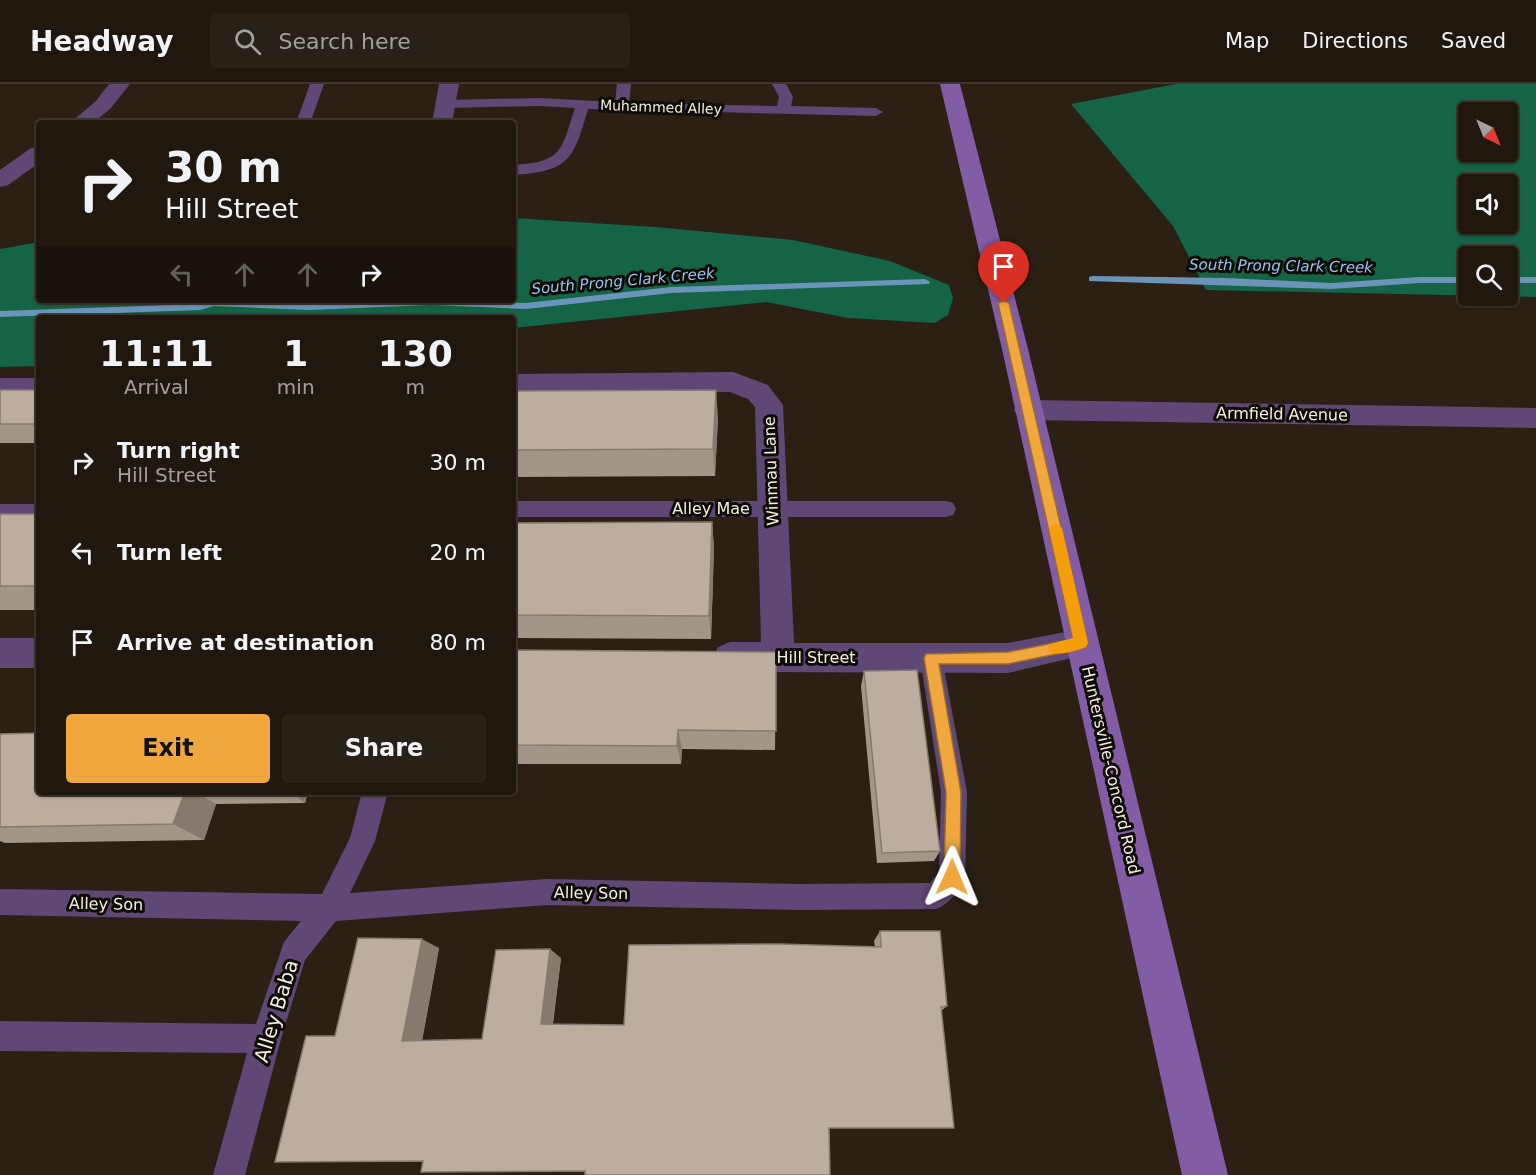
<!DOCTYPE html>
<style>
body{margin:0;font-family:"DejaVu Sans",sans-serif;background:#282117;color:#f1f3f6;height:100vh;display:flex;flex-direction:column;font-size:22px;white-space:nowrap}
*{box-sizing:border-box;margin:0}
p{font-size:20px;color:#a2a09e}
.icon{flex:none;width:33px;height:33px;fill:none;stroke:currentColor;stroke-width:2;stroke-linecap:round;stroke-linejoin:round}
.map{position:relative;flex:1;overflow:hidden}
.details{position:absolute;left:36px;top:231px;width:480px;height:480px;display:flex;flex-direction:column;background:#20180e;border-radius:6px;box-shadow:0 2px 4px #0004,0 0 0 2px #3d372e}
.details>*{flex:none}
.hud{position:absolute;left:36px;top:36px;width:480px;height:183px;border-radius:6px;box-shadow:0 2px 4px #0004,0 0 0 2px #3d372e;background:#20180e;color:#f1f3f6;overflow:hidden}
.needle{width:39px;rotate:137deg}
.fabs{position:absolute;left:1458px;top:18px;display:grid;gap:12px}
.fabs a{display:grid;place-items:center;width:60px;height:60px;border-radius:6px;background:#20180e;box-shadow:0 2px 4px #0004,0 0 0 2px #3d372e;font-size:30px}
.pin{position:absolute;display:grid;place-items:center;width:51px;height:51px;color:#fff;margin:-62px -26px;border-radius:50% 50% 50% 0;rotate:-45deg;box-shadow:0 0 6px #0007}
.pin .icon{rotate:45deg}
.me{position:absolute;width:66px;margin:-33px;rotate:1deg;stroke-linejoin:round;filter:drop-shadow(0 0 4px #0008)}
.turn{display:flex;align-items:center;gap:21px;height:126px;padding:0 30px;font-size:27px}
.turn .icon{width:78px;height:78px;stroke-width:2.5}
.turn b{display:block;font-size:42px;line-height:51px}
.lanes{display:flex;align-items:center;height:57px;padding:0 30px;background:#0003;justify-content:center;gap:30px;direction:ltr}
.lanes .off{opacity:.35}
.eta{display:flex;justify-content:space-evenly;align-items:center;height:102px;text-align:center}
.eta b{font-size:36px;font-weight:800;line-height:42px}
.action{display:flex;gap:12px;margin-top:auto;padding:12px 30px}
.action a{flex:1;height:69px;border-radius:6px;background:#efa73e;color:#111;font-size:24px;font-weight:800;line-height:69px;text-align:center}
.action a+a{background:#282117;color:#f1f3f6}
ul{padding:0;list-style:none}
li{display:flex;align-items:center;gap:18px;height:90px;padding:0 30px}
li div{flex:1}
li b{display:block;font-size:22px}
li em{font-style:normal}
header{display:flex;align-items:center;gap:36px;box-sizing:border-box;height:84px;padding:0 30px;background:#20180e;border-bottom:2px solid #3d372e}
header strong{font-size:28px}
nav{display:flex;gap:33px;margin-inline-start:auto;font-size:21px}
.search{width:420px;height:54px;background:#282117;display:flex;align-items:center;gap:15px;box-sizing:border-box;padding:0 21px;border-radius:6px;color:#a2a09e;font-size:22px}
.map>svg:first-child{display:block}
.forest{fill:#146445;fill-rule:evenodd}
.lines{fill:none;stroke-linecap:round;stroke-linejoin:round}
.stream{fill:#6c94bb;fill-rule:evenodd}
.service{fill:#604876;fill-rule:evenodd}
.minor{fill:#604876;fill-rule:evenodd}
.secondary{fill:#835ca6;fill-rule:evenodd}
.wall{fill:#a29688}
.shaded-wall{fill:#847a6f}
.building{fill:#bcae9e;stroke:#847a6f;stroke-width:1.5}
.route{fill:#efa73e;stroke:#9b6d28;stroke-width:1.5}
.slow{fill:#f59e0b}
.labels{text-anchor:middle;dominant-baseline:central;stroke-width:6;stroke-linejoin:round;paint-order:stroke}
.far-street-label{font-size:14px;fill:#f6eee5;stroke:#0f0b06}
.far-water-label{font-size:15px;font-style:italic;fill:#96c3f5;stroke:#0f0b06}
.street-label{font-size:16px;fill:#f6eee5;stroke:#0f0b06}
.near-street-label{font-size:20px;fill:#f6eee5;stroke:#0f0b06}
</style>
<header>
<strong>Headway</strong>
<div class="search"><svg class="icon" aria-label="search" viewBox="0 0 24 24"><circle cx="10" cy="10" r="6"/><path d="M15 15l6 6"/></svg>Search here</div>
<nav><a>Map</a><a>Directions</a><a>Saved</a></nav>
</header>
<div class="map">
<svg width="1536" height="1091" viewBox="0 0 1536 1091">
<rect width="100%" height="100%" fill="#2b2013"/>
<g class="forest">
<path d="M 1176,0 L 1536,0 L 1536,213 L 1206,206 L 1173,142 L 1071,20 ZM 1468,28 L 1508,28 L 1508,68 L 1468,68 ZM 1468,100 L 1508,100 L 1508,140 L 1468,140 ZM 1468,172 L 1508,172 L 1508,212 L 1468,212 Z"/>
<path d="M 513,134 L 655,143 L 793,156 L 890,177 L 949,201 L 953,214 L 948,231 L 935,239 L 848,234 L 766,218 L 513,244 L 513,234 L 39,234 L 39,282 L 0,283 L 0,165 L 39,158 L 39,216 L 513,216 Z"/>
</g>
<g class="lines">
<g class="stream">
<path d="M 1093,192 L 1227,194 L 1331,199 L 1420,193 L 1468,193 L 1468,199 L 1420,199 L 1331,205 L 1089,197 L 1089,193 Z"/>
<rect x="1508" y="193" width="28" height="6"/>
<path d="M 925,195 L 930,198 L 929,200 L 671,209 L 526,225 L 431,221 L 309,226 L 214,222 L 200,226 L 0,233 L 0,227 L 200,220 L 213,216 L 309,220 L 397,216 L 526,219 L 671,203 Z"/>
</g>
<g class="service">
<path d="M 310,0 L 324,0 L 310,39 L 296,39 Z"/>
<path d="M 617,0 L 631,0 L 629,19 L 777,22 L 779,13 L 772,0 L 786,0 L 793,13 L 791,22 L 876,24 L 883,28 L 876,32 L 588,25 C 573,77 569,87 513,91 L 513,81 C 562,78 561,68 575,24 L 538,22 L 446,24 L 439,20 L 446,16 L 538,14 L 615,18 Z"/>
<path d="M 513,417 L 946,417 L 953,419 L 956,425 L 953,431 L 946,433 L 513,433 Z"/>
<rect x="0" y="420" width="39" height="16"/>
<path d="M 931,564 L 939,567 L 942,574 L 967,708 L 965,793 C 959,807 950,820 936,825 L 799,826 L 547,821 L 336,837 L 305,876 L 281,955 L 245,1091 L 213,1091 L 247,969 L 0,967 L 0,937 L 256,940 L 284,858 L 301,837 L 0,831 L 0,805 L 322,810 L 350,754 L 362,708 L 388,708 L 375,757 L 350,809 L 547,795 L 799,800 L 930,799 L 939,788 L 941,708 L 920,574 L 923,567 Z"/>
</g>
<g class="minor">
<path d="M 109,0 L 130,0 L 110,25 L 93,39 L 70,39 L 96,17 Z"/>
<path d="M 439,0 L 459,0 L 452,39 L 432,39 Z"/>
<path d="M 39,63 L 39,79 L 8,101 L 0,103 L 0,86 L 31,64 Z"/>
<path d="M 733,288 L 768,301 L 783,321 L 794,559 L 1008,559 L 1081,545 L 1093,549 L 1098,559 L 1093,569 L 1008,589 L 730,588 L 718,583 L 713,573 L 718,563 L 730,558 L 761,558 L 755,323 L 748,315 L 730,308 L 513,310 L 513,290 Z"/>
<rect x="0" y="294" width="39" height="20"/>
<path d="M 1028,316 L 1536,324 L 1536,344 L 1028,336 L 1018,333 L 1014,326 L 1018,319 Z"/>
<rect x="0" y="554" width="39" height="30"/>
</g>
<path class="secondary" d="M 940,0 L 960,0 L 1028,265 L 1228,1091 L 1182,1091 L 1002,265 Z"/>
</g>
<g class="wall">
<rect x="0" y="306" width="39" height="53"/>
<path d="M 513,307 L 718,334 L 715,392 L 513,393 Z"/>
<rect x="0" y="430" width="39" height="96"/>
<path d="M 712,438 L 714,464 L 711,555 L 513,554 L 513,439 Z"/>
<path d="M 513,566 L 776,568 L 775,666 L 682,665 L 681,680 L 513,680 Z"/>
<path d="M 864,587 L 940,767 L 934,777 L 877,779 L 861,602 Z"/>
<path d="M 0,650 L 39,708 L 308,708 L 305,719 L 216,720 L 204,756 L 5,759 L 0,757 Z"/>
<path d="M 880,847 L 947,922 L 941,927 L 829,1044 L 585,1087 L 423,1077 L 335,952 L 439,864 L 422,957 L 482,955 L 561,874 L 553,940 L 624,941 L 875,863 L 874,857 Z"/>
</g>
<g class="shaded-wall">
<path d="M 716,306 L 718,334 L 715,392 L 713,365 Z"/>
<path d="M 712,438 L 714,464 L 711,555 L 709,532 Z"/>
<path d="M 678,646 L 682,665 L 681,680 L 677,662 Z"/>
<path d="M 185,708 L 195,708 L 216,720 L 204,756 L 173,740 Z"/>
<path d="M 290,708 L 308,708 L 305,719 Z"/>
<path d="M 422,855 L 439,864 L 421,962 L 402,957 Z"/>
<path d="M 550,865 L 561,874 L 552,945 L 541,940 Z"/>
</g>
<g class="building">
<rect x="0" y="306" width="39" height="34"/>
<path d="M 716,306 L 713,365 L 513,366 L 513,307 Z"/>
<rect x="0" y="430" width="39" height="72"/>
<path d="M 712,438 L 709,532 L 513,531 L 513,439 Z"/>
<path d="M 513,566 L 776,568 L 776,647 L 678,646 L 677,662 L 513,661 Z"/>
<path d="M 917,586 L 940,767 L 882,769 L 864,587 Z"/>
<path d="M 39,649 L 39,708 L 185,708 L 173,740 L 0,743 L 0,650 Z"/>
<path d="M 880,847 L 940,847 L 947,922 L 941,923 L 954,1044 L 829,1044 L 830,1091 L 585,1091 L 585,1087 L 421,1088 L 423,1077 L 275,1078 L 306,952 L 335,952 L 358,854 L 422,855 L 402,957 L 482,955 L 496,866 L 550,865 L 541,940 L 624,941 L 629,861 L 780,860 L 881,863 Z"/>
</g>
<path class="route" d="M 1004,216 L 1009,219 L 1088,559 L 1086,563 L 1081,565 L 1008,580 L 939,580 L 961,708 L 960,793 L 958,799 L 952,801 L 946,799 L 944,793 L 946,708 L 924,574 L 926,570 L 1008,568 L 1073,555 L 998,219 Z"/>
<path class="slow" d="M 1055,439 L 1062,444 L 1088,559 L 1086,563 C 1076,567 1060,572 1050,568 L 1048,564 L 1050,560 L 1073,554 L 1049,444 Z"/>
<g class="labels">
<g class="far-street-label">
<text transform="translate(661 23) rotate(2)">Muhammed Alley</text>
</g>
<g class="far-water-label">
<text transform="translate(1281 182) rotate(1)">South Prong Clark Creek</text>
<text transform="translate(623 197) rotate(-5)">South Prong Clark Creek</text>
</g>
<g class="street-label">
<text transform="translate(1282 330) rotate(1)">Armfield Avenue</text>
<text transform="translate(771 387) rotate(-92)">Winmau Lane</text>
<text x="711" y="424">Alley Mae</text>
<text x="816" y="573">Hill Street</text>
<text transform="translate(1111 686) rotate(77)">Huntersville-Concord Road</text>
<text transform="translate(591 809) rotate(1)">Alley Son</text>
<text transform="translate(106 820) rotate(1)">Alley Son</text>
</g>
<g class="near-street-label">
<text transform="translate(276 927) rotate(-73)">Alley Baba</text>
</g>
</g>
</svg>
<div class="fabs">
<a><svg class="needle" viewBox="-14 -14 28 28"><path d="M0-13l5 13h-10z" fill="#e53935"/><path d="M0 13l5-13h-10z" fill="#a2a09e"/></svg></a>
<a><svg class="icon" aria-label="sound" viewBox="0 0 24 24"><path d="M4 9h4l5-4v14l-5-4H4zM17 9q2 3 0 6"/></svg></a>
<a><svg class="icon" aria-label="search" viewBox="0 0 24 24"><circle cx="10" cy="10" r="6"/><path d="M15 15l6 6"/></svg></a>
</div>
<div class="pin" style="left:1004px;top:219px;background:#d93025"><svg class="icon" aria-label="arrive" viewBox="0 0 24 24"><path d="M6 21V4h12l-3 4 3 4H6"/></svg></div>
<svg class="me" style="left:952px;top:793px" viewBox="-20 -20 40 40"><path d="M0-17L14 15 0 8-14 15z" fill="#efa73e" stroke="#fff" stroke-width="4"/></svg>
<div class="hud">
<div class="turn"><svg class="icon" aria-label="right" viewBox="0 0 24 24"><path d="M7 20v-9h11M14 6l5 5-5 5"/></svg><div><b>30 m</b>Hill Street</div></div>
<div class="lanes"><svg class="icon off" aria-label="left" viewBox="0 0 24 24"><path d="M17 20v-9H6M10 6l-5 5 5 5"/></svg><svg class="icon off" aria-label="ahead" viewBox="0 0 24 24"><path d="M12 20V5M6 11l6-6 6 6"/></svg><svg class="icon off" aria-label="ahead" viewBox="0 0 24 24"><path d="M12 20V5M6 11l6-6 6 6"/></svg><svg class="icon" aria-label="right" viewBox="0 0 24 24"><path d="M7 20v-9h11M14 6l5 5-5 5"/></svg></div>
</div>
<section class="details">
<div class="eta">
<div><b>11:11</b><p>Arrival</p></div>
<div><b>1</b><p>min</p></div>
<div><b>130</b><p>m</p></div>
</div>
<ul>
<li><svg class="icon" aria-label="right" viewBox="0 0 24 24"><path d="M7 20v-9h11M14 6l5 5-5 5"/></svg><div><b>Turn right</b><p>Hill Street</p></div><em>30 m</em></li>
<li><svg class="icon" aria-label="left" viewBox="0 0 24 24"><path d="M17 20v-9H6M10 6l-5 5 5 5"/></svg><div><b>Turn left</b></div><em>20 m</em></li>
<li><svg class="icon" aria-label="arrive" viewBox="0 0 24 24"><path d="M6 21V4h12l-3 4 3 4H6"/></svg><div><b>Arrive at destination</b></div><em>80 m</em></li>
</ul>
<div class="action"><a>Exit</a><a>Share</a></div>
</section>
</div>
